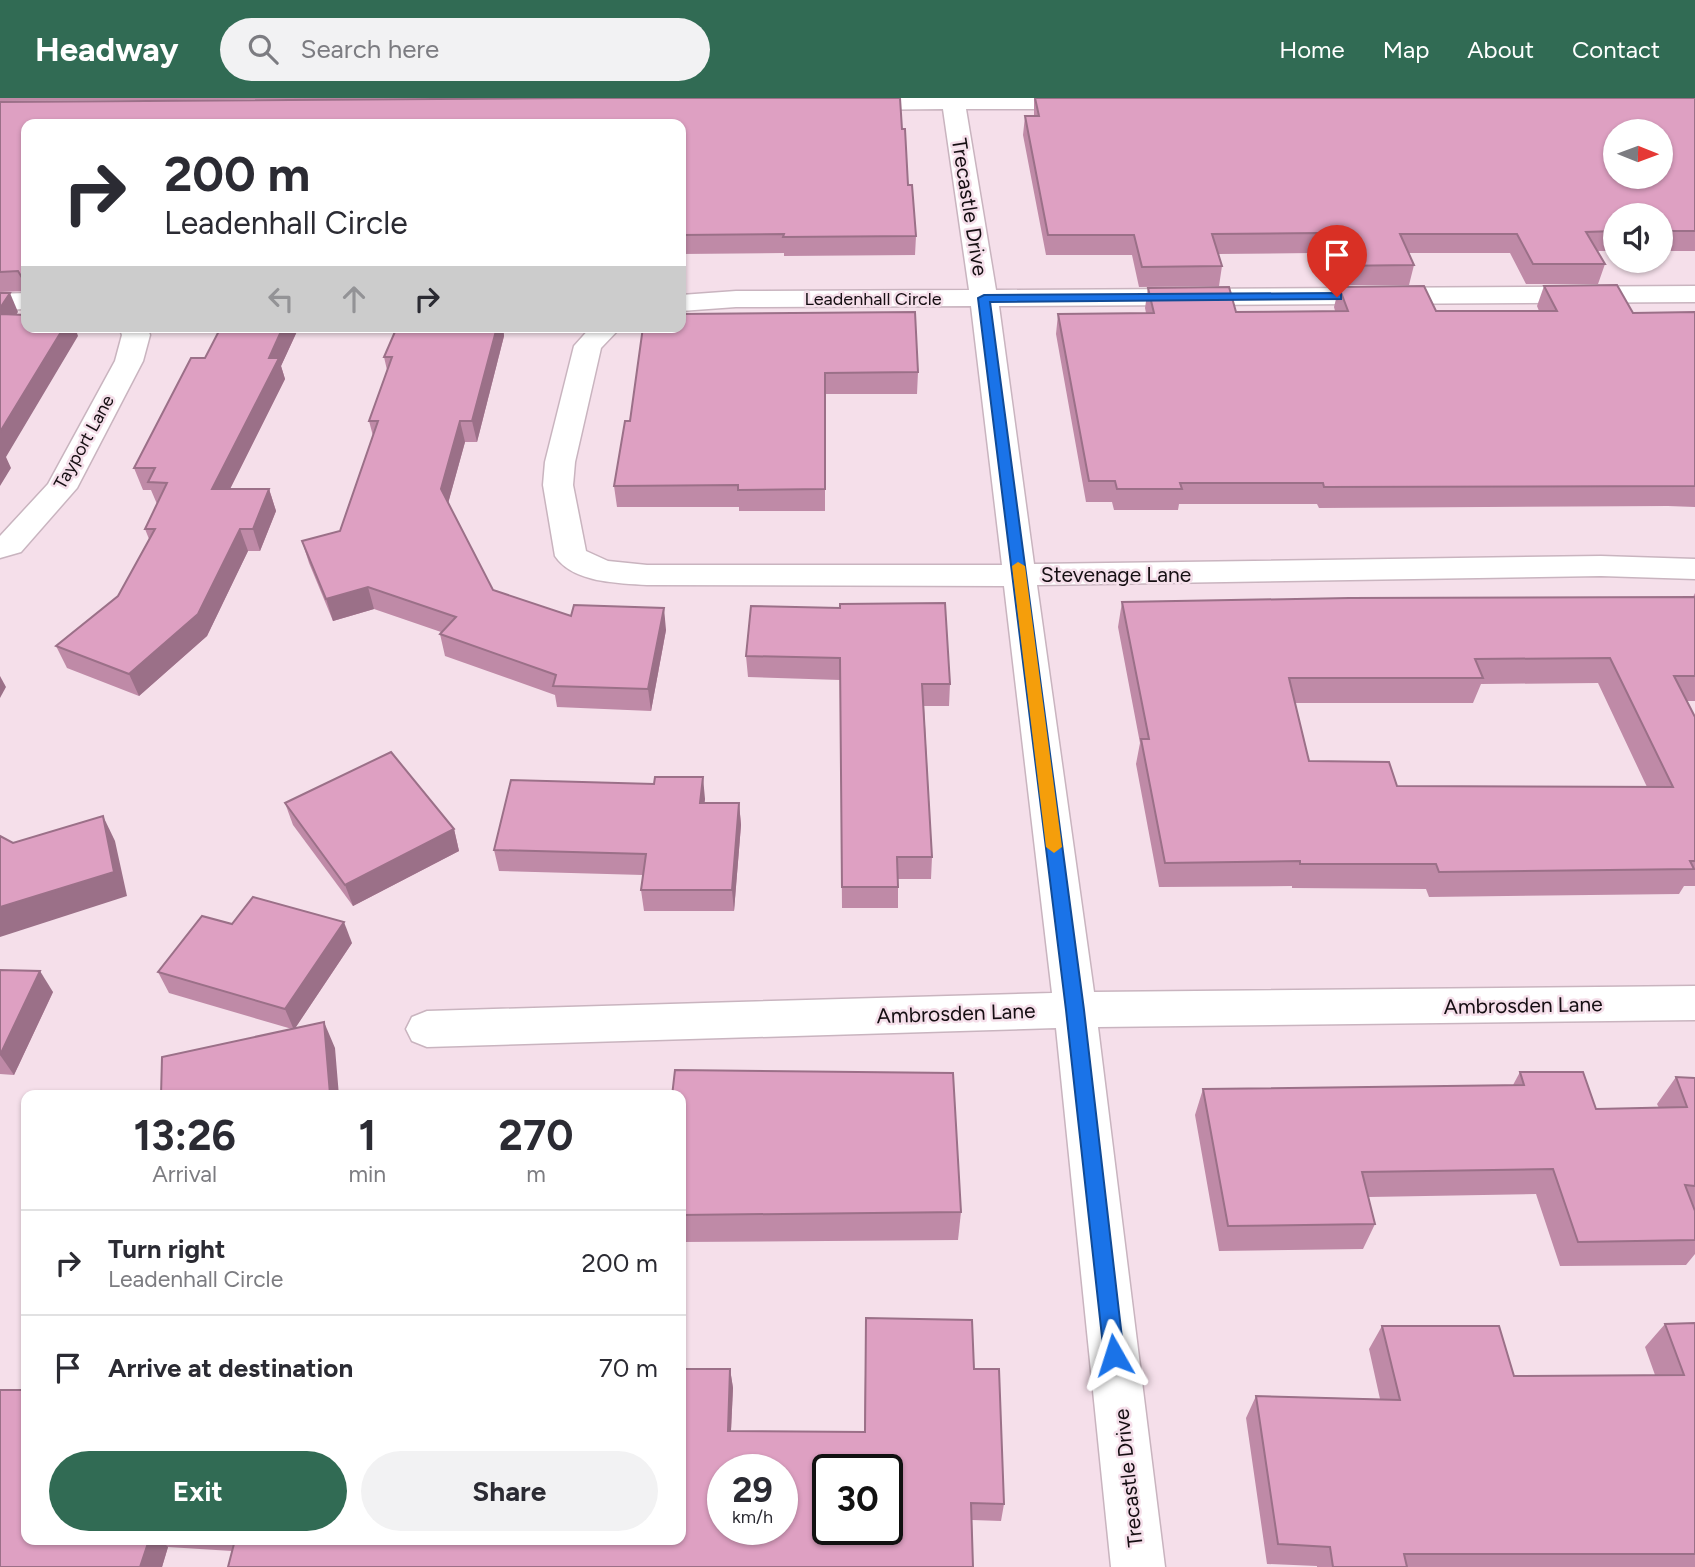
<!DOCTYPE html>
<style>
body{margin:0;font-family:Figtree,sans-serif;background:#f2f2f3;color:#2b2b33;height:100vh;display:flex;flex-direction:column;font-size:26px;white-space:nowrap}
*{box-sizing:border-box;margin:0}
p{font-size:23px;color:#7c7c81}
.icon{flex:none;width:38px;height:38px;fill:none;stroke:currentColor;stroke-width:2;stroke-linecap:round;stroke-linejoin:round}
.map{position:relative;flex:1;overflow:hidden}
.panel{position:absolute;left:21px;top:992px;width:665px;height:455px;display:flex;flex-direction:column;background:#fff;border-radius:14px;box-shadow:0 2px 5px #0004}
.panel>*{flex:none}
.hud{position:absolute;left:21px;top:21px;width:665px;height:214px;border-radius:14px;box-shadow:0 2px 5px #0004;background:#fff;color:#2b2b33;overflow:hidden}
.needle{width:46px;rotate:91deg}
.controls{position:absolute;left:1603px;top:21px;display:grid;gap:14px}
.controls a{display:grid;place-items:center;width:70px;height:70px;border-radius:50%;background:#fff;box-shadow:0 2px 5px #0004;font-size:35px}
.speed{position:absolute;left:707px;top:1356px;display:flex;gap:14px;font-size:35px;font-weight:700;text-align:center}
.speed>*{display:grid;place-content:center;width:91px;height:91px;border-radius:50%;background:#fff;box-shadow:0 2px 5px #0004;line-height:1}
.speed small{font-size:18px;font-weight:400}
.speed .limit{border:4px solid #111;border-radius:10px;background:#fff;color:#111}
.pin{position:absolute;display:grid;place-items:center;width:60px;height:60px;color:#fff;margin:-72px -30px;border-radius:50% 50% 50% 0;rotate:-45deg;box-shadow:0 0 7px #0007}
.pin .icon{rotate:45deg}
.me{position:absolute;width:77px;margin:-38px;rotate:354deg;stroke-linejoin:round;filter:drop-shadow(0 0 5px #0008)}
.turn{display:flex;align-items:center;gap:24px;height:147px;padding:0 28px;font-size:32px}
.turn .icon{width:91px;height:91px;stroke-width:2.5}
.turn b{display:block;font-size:49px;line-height:60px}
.lanes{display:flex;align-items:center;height:66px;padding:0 28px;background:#0003;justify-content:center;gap:35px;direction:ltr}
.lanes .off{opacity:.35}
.eta{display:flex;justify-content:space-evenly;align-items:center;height:119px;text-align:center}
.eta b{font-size:42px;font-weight:700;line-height:49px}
.cta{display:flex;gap:14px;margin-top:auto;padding:14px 28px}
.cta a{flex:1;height:80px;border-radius:42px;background:#316b54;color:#fff;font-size:28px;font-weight:700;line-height:80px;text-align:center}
.cta a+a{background:#f2f2f3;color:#2b2b33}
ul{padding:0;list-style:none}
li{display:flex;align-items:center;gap:21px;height:105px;padding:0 28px;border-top:2px solid #e1e1e2}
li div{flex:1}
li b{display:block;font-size:26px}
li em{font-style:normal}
header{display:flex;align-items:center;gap:42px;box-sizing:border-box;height:98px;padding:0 35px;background:#316b54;color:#fff}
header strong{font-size:33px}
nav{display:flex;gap:38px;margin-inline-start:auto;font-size:24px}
.search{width:490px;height:63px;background:#f2f2f3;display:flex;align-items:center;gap:18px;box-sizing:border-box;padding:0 24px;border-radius:38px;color:#7c7c81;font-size:26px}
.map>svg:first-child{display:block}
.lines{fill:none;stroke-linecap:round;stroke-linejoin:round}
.street-casing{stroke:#c9b4bf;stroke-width:3}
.street{fill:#fff;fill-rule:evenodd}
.wall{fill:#bf8aa7;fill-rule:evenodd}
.shaded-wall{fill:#9b7088}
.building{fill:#dea0c2;stroke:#9b7088;stroke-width:2;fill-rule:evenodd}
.route{fill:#1a73e8;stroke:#114b97;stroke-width:2}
.slow{fill:#f59e0b}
.labels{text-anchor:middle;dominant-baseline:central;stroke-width:5;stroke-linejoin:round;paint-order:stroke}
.far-street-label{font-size:18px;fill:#150e12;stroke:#f5dfea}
.street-label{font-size:21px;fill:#150e12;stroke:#f5dfea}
</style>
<header>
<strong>Headway</strong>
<div class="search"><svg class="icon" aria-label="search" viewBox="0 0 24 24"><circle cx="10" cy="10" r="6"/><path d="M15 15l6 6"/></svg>Search here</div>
<nav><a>Home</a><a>Map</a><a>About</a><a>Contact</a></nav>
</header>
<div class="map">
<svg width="1695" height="1469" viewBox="0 0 1695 1469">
<rect width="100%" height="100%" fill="#f5dfea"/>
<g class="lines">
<defs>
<g id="street">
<path d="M 842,0 L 1095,0 L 1097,4 L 1094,9 L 1086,11 L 966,11 L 996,192 L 1695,188 L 1695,204 L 999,208 L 1034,466 L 1601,458 L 1695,461 L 1695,481 L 1601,478 L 1037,487 L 1094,894 L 1695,888 L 1695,922 L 1098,929 L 1165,1469 L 1111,1469 L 1056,930 L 427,949 L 412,943 L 406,931 L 412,919 L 427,913 L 1052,895 L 1004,488 L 647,487 C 618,485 573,485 555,458 L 543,387 L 545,364 L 574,248 L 591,229 L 621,229 L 601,250 L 575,364 L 573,387 L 586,453 L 608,463 L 647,467 L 1002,467 L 971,208 L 736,209 L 681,213 L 681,197 L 736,193 L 969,192 L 943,11 L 849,12 L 841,10 L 838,5 Z"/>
<path d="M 26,195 L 26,211 L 0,212 L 0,196 Z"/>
<path d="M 119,229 L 147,229 L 150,237 L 143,263 L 77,390 L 21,454 L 0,460 L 0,438 L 48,386 L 115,263 L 122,237 Z"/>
</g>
</defs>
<use href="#street" class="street-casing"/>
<use href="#street" class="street"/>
</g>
<g class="wall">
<path d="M 0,0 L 489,0 L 0,3 Z"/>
<path d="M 578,0 L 900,0 L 902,31 L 905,31 L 908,87 L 912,87 L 916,138 L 915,157 L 784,158 L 784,155 L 681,156 L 681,26 L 26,26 L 26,193 L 0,194 L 0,4 Z"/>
<path d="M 1034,0 L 1695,0 L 1695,153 L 1661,153 L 1661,117 L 1615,117 L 1615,153 L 1598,153 L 1605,166 L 1598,186 L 1526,186 L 1510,155 L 1409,155 L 1414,167 L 1409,187 L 1326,187 L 1313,155 L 1218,156 L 1222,168 L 1219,188 L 1139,189 L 1132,157 L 1046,157 L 1023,37 L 1025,18 L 1034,18 Z"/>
<path d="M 1544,188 L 1633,215 L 1695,214 L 1695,409 L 1668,408 L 1319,410 L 1317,406 L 1179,406 L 1178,412 L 1114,412 L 1112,404 L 1086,404 L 1056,236 L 1058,216 L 1146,215 L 1145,210 L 1148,190 L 1236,214 L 1335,213 L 1334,209 L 1339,189 L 1436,213 L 1539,213 L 1537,208 Z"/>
<path d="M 221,229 L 299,229 L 281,268 L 285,281 L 230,391 L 269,391 L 276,413 L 260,453 L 248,453 L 207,538 L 139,598 L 67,570 L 56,548 L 118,498 L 149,441 L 145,431 L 157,406 L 151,392 L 143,392 L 134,370 L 205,260 Z"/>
<path d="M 397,229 L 503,229 L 504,238 L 477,344 L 465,344 L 448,405 L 493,492 L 571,518 L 666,532 L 651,613 L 557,609 L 555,597 L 445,558 L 440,536 L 441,534 L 374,511 L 333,523 L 309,465 L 302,443 L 340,433 L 373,338 L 369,323 L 387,272 L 384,259 Z"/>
<path d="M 643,229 L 918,274 L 917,296 L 825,296 L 825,413 L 739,413 L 739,409 L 617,409 L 614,388 L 630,323 Z"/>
<path d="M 1695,495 L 1695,603 L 1687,603 L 1695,619 L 1695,788 L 1684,788 L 1679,796 L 1429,799 L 1426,791 L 1292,790 L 1292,788 L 1159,789 L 1136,666 L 1140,645 L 1118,529 L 1122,504 L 1693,499 ZM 1598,585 L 1647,689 L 1397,688 L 1309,663 L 1295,605 L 1473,605 L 1481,586 Z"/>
<path d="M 751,508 L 950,586 L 949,608 L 924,608 L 932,759 L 931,781 L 898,781 L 898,810 L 842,810 L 840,582 L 748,579 L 746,558 Z"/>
<path d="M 705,701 L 704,705 L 739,705 L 741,727 L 734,813 L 644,813 L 641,792 L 643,777 L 499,773 L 494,752 Z"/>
<path d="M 285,705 L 454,731 L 459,753 L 353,808 L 293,727 Z"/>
<path d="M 232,826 L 352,845 L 295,930 L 335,950 L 292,931 L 169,895 L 158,874 Z"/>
<path d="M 0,872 L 53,894 L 14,977 L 0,976 Z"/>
<path d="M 1520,974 L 1596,1011 L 1659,1010 L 1657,1006 L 1676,979 L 1695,980 L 1695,1156 L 1686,1167 L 1560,1168 L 1536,1096 L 1368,1099 L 1375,1126 L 1363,1151 L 1219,1153 L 1195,1017 L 1203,991 L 1513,987 Z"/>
<path d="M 681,998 L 961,1114 L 958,1142 L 681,1144 Z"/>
<path d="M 866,1220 L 972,1222 L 974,1271 L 999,1271 L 1004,1406 L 1001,1423 L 972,1422 L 973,1469 L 228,1469 L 232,1453 L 168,1449 L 162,1469 L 0,1469 L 0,1292 L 26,1292 L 26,1442 L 681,1442 L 681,1271 L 730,1271 L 733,1290 L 731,1333 L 864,1334 ZM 723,1372 L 782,1372 L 782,1432 L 723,1432 ZM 828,1372 L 887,1372 L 887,1432 L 828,1432 Z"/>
<path d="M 1695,1225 L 1695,1469 L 1317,1469 L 1317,1468 L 1267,1466 L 1246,1320 L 1256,1298 L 1380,1301 L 1369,1251 L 1382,1228 L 1514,1278 L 1655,1277 L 1645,1249 L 1665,1226 Z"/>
</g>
<g class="shaded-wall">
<path d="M 26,169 L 26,191 L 21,178 Z"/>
<path d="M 10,195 L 18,214 L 4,235 L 0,225 L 0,210 Z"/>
<path d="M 64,229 L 75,229 L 78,238 L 6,359 L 11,370 L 0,388 L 0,334 Z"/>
<path d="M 283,229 L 299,229 L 281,268 L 285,281 L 219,413 L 212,391 Z"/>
<path d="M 497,229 L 503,229 L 504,238 L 477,344 L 472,323 Z"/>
<path d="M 460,323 L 465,344 L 446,413 L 441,391 Z"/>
<path d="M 269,391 L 276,413 L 260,453 L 253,431 Z"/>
<path d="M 240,431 L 248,453 L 207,538 L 139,598 L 129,576 Z"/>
<path d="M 368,489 L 374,511 L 333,523 L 326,501 Z"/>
<path d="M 664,510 L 666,532 L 651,613 L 648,591 Z"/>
<path d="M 0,578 L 6,589 L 0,600 Z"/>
<path d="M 703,679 L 705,701 L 702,727 L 700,705 Z"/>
<path d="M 739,705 L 741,727 L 734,813 L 732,792 Z"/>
<path d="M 103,718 L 115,743 L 127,798 L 0,839 L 0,809 Z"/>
<path d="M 454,731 L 459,753 L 353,808 L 345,787 Z"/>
<path d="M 344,824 L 352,845 L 294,932 L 285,911 Z"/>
<path d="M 40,873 L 53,894 L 14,977 L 0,957 Z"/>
<path d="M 324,924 L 335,950 L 339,998 L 330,998 L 330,996 Z"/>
<path d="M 730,1271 L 733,1290 L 730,1352 L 728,1333 Z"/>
<path d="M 149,1442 L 161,1442 L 168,1449 L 162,1469 L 140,1469 Z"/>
</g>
<g class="building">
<path d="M 578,0 L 900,0 L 902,31 L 905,31 L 908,87 L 912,87 L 916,138 L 783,139 L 784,136 L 681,137 L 681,26 L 26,26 L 26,169 L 21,178 L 18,173 L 0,174 L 0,4 Z"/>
<path d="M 1035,0 L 1695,0 L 1695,133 L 1661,133 L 1661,117 L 1615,117 L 1615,133 L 1586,134 L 1605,166 L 1533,166 L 1517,136 L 1400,136 L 1414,167 L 1330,168 L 1318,135 L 1212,136 L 1222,168 L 1142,169 L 1134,137 L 1048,137 L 1025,18 L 1039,18 ZM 1615,33 L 1661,33 L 1661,79 L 1615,79 Z"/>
<path d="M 1617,187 L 1633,215 L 1695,214 L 1695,388 L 1324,389 L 1323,385 L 1180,385 L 1182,391 L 1117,391 L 1115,383 L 1089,383 L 1058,216 L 1154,215 L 1148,190 L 1229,189 L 1236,214 L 1348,213 L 1339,189 L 1424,188 L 1436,213 L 1557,213 L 1544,188 Z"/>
<path d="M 0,195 L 10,195 L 0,210 Z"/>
<path d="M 915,214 L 918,274 L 825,275 L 825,391 L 738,392 L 738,387 L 614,388 L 625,323 L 630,323 L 643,229 L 681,229 L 681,216 Z"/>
<path d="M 0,216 L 26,217 L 26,229 L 64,229 L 0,334 Z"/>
<path d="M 221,229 L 283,229 L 269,260 L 279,260 L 212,391 L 269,391 L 253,431 L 240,431 L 198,516 L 129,576 L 56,548 L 118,498 L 155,431 L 145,431 L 167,385 L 148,384 L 155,370 L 134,370 L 191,260 L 205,260 Z"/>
<path d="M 397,229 L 497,229 L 472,323 L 460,323 L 441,391 L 493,492 L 571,518 L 574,507 L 664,510 L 648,591 L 553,588 L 556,577 L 440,536 L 456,519 L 368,489 L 326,501 L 302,443 L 340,433 L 378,323 L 369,323 L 392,259 L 384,259 Z"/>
<path d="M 1695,499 L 1695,578 L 1674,578 L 1695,619 L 1695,763 L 1690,763 L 1694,771 L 1439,774 L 1436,766 L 1300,766 L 1300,763 L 1165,765 L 1141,641 L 1149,641 L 1122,504 L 1349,500 ZM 1610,560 L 1673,689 L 1397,688 L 1389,664 L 1309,663 L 1289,580 L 1483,580 L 1475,561 Z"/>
<path d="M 945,505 L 950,586 L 922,586 L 932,759 L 897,759 L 898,789 L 842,789 L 840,560 L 746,558 L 751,508 L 840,510 L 840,506 Z"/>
<path d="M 391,654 L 454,731 L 345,787 L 285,705 Z"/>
<path d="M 655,679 L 703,679 L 700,705 L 739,705 L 732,792 L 641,792 L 646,756 L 494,752 L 511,682 L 654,686 Z"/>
<path d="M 103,718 L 114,774 L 0,809 L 0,738 L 13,745 Z"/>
<path d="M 253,799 L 344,824 L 285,911 L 158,874 L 202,818 L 232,826 Z"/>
<path d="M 0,872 L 40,873 L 0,957 Z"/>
<path d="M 324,924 L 330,996 L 333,998 L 161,998 L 162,959 Z"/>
<path d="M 675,972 L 953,975 L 961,1114 L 681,1117 L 681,998 L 672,998 Z"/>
<path d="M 1520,974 L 1583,974 L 1596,1011 L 1687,1009 L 1676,979 L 1695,980 L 1695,1088 L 1685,1087 L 1695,1113 L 1695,1142 L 1578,1144 L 1553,1071 L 1362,1074 L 1375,1126 L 1228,1128 L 1203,991 L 1524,987 Z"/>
<path d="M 866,1220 L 972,1222 L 974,1271 L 999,1271 L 1004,1406 L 971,1405 L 973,1469 L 228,1469 L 235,1442 L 681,1442 L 681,1271 L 730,1271 L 728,1333 L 865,1334 ZM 723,1372 L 782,1372 L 782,1432 L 723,1432 ZM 828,1372 L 887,1372 L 887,1432 L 828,1432 Z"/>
<path d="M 1695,1225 L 1695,1456 L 1404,1456 L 1407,1469 L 1333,1469 L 1330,1449 L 1278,1446 L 1256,1298 L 1400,1302 L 1382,1228 L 1499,1228 L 1514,1278 L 1684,1277 L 1665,1226 Z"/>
<path d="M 0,1292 L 26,1292 L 26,1442 L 149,1442 L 140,1469 L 0,1469 Z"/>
</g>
<path class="route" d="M 1337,195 L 1341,196 L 1341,201 L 990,204 L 1084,912 L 1124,1257 L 1121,1264 L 1114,1267 L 1107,1264 L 1104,1257 L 1066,912 L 978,200 L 984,197 Z"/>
<path class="slow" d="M 1018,464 L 1025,468 L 1062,749 L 1054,755 L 1046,749 L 1012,468 Z"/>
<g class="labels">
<g class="far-street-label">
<text x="873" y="201">Leadenhall Circle</text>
<text transform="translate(84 344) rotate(-61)">Tayport Lane</text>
</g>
<g class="street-label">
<text transform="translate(970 109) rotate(81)">Trecastle Drive</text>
<text x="1116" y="476">Stevenage Lane</text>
<text transform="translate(1523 907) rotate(-1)">Ambrosden Lane</text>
<text transform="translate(956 915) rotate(-2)">Ambrosden Lane</text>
<text transform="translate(1128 1380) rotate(-96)">Trecastle Drive</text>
</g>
</g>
</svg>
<div class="controls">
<a><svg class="needle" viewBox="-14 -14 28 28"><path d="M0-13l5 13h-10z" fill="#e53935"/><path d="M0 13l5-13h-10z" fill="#7c7c81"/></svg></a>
<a><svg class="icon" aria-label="sound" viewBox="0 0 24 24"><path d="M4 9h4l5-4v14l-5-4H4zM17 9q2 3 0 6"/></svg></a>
</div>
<div class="speed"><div>29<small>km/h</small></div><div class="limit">30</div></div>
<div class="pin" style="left:1337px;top:199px;background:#d93025"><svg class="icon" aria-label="arrive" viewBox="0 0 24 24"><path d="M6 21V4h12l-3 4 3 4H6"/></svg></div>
<svg class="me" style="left:1114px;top:1257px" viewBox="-20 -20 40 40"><path d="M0-17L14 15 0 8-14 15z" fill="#1a73e8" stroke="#fff" stroke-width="4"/></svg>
<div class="hud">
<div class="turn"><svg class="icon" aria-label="right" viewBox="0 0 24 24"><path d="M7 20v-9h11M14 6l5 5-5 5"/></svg><div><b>200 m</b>Leadenhall Circle</div></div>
<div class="lanes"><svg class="icon off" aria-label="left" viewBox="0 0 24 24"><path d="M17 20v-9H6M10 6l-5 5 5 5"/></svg><svg class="icon off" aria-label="ahead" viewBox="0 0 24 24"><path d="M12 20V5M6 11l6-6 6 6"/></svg><svg class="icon" aria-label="right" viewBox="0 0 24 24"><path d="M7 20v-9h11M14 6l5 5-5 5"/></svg></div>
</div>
<section class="panel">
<div class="eta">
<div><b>13:26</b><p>Arrival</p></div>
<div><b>1</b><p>min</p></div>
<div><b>270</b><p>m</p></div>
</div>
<ul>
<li><svg class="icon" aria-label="right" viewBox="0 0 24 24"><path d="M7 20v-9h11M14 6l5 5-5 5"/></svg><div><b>Turn right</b><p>Leadenhall Circle</p></div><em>200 m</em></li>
<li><svg class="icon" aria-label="arrive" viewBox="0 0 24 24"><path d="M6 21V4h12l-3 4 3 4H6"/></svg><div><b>Arrive at destination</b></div><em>70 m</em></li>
</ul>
<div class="cta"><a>Exit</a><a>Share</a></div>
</section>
</div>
